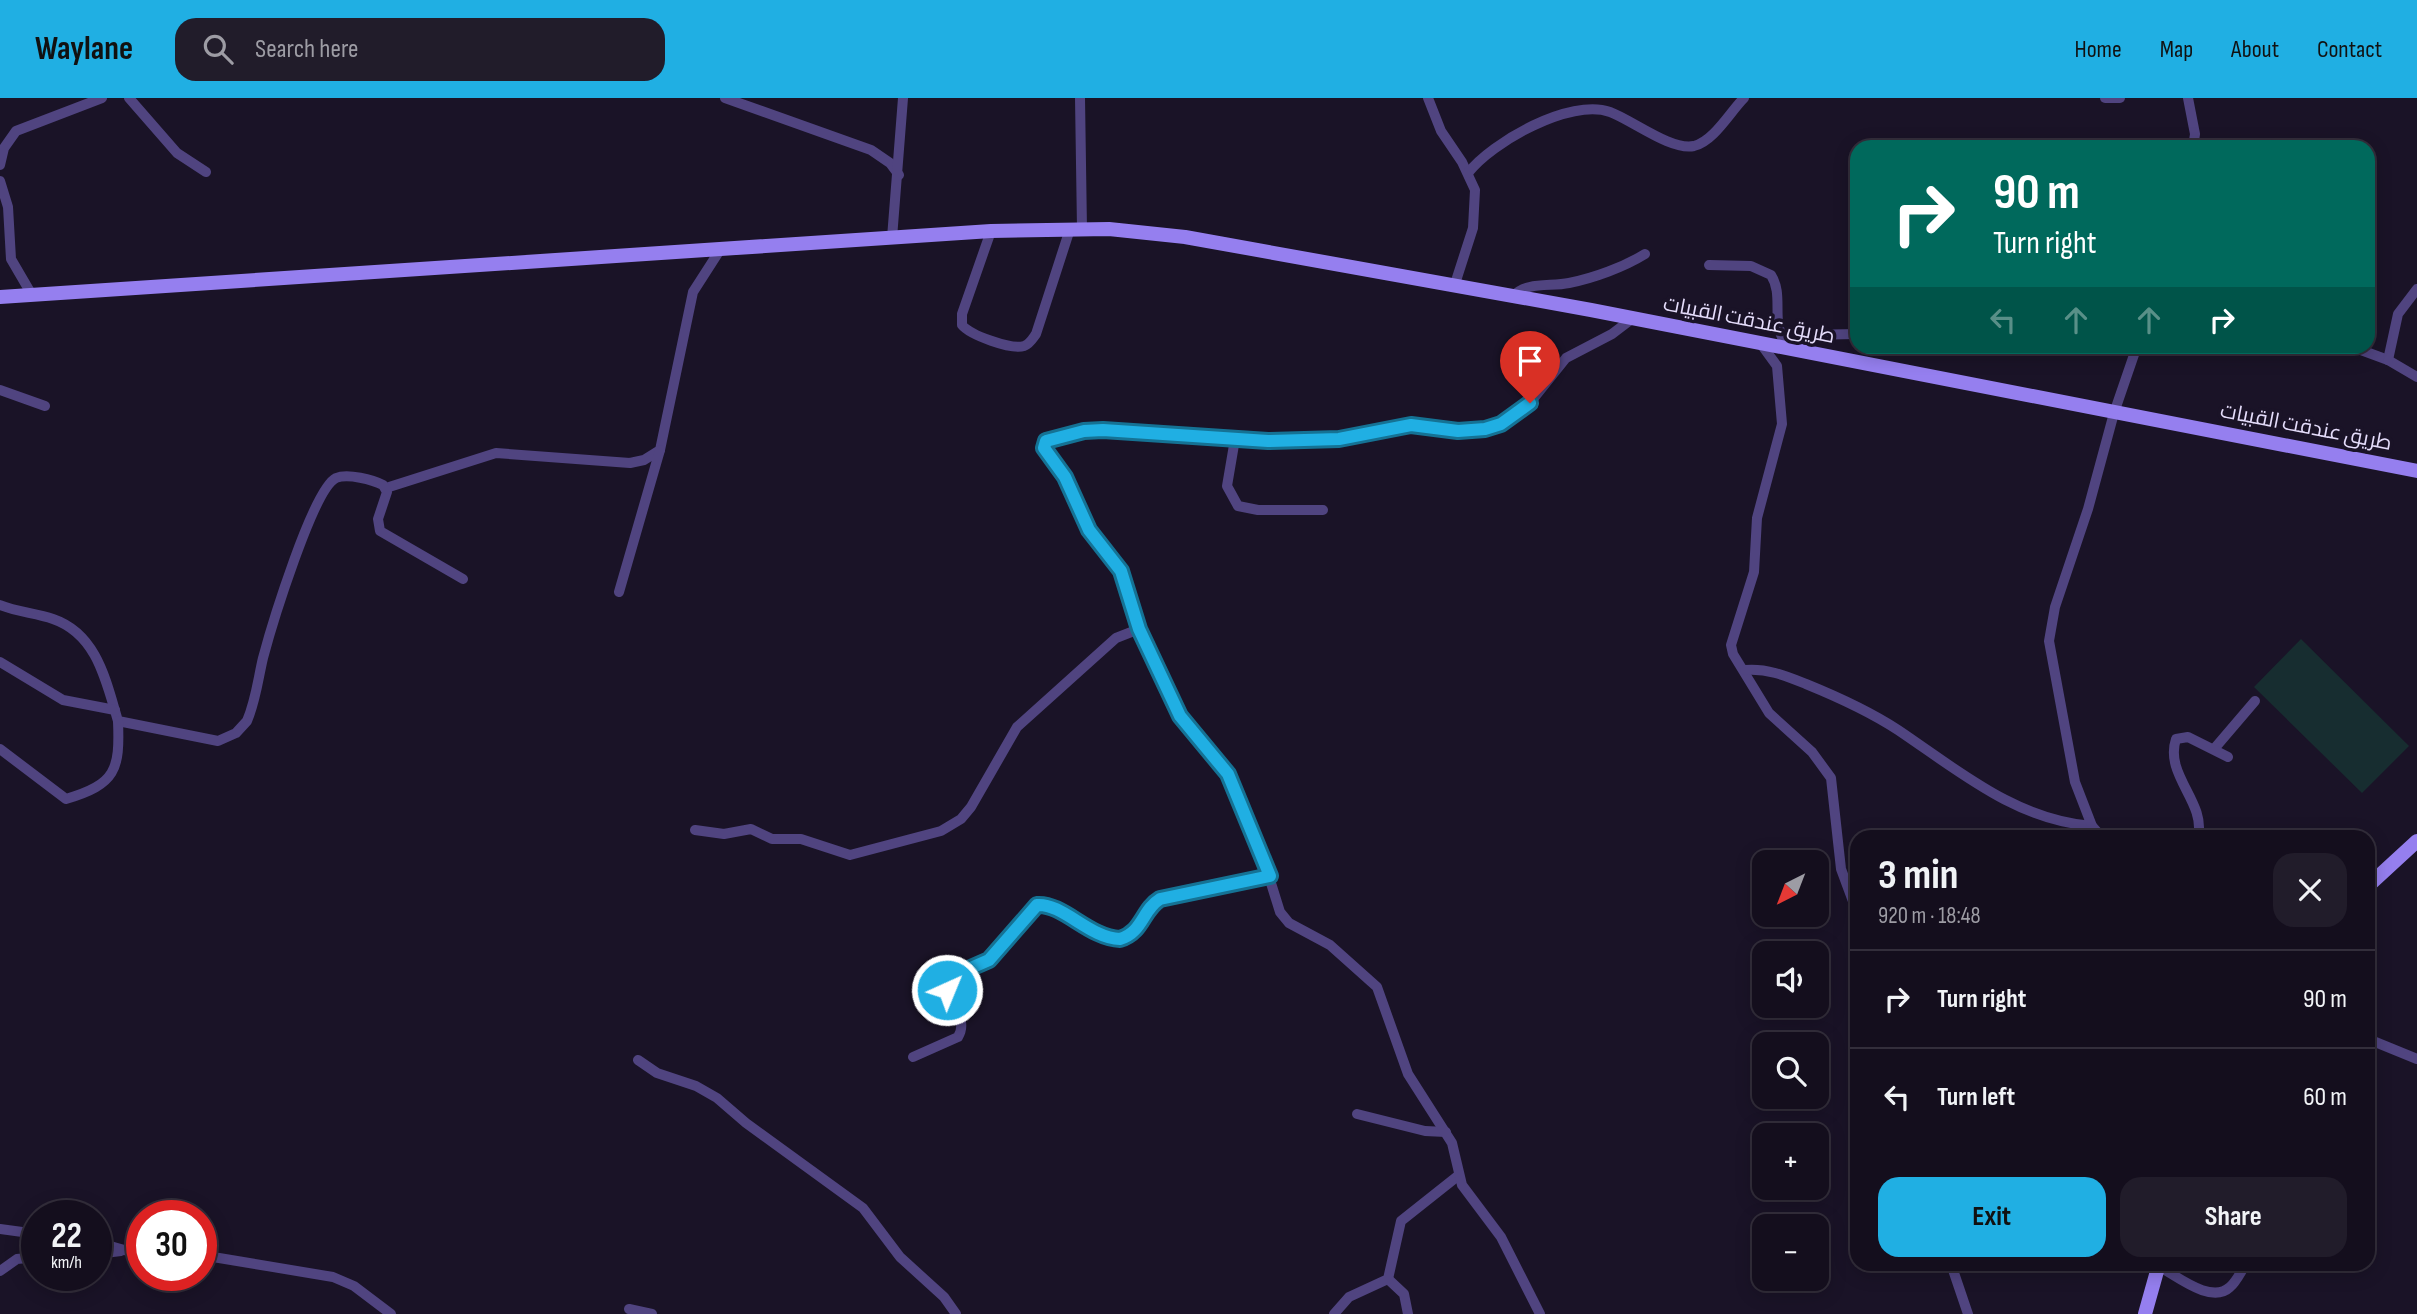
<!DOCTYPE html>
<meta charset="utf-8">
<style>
body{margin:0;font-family:"Sofia Sans Condensed",Cairo,sans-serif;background:#211c2a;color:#f1f3f6;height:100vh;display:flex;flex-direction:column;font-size:26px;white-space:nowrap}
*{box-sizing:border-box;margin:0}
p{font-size:23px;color:#9d9ca4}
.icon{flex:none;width:38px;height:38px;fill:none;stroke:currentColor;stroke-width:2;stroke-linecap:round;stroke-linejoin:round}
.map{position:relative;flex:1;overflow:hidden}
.drawer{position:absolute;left:1850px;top:732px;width:525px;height:441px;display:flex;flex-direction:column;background:#140e1d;border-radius:21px;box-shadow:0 4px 18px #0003,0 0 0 2px #332e3b}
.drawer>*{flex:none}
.guide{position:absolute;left:1850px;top:42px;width:525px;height:214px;border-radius:21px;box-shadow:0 4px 18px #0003,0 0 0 2px #332e3b;background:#00695c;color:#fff;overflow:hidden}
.needle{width:46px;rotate:222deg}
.tools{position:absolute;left:1752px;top:752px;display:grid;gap:14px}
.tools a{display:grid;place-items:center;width:77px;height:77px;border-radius:14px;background:#140e1d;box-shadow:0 4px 18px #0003,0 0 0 2px #332e3b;font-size:35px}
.speed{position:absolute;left:21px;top:1102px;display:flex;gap:14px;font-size:35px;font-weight:700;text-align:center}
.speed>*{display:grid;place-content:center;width:91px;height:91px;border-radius:50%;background:#140e1d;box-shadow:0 4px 18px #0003,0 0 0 2px #332e3b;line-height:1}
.speed small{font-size:18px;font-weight:400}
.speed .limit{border:10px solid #d22;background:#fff;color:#111}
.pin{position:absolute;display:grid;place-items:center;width:60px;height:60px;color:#fff;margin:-72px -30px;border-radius:50% 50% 50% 0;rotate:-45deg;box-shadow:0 0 7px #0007}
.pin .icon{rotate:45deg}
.me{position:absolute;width:77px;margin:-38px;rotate:44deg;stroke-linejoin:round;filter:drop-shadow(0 0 5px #0008)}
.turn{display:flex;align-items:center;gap:24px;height:147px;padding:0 28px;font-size:32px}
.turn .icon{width:91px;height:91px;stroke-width:2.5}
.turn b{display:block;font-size:49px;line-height:60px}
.lanes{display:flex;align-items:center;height:66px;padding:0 28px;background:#0003;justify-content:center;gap:35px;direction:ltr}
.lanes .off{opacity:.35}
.round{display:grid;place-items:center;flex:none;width:74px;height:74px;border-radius:21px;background:#211c2a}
.headline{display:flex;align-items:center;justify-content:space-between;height:119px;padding:0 28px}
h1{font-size:42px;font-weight:700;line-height:52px}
.button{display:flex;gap:14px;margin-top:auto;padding:14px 28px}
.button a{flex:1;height:80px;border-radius:21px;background:#20afe3;color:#111;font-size:28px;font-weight:700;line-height:80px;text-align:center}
.button a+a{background:#211c2a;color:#f1f3f6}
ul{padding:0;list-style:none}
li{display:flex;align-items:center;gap:21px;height:98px;padding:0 28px;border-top:2px solid #332e3b}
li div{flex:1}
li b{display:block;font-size:26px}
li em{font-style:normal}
header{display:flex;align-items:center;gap:42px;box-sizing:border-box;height:98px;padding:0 35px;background:#20afe3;color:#111}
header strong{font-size:33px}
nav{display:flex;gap:38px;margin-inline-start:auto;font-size:24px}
.search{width:490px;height:63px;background:#211c2a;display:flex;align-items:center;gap:18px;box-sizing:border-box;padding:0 24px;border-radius:21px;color:#9d9ca4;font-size:26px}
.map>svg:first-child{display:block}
.green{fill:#172d30}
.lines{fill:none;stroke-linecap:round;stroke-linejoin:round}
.street{stroke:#504480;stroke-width:10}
.secondary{stroke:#957fef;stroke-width:14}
.route-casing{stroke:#157294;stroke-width:18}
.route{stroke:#20afe3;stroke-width:12}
.labels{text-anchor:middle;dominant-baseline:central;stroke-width:7;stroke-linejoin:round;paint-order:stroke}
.street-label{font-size:21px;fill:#e5ddfb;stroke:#1a1327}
</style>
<header>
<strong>Waylane</strong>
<div class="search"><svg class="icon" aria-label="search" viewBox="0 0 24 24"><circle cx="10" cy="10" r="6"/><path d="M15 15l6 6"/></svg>Search here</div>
<nav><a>Home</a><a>Map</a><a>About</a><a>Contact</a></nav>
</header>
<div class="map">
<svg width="2417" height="1216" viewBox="0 0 2417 1216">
<rect width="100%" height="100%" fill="#1a1327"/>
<path class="green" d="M 2301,541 L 2409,648 L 2362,695 L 2254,589 Z"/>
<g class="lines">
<g class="street">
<path d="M 129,0 L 177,55 L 206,74"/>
<path d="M 725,0 L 871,52 L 890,65 L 899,77"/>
<path d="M 1080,0 L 1082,131"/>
<path d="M 1428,0 L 1441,33 L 1462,64 L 1475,92 L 1473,130 L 1454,189"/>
<path d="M 2105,0 L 2120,0"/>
<path d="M 2188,0 L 2195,36 L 2193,49"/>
<path d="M 0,67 L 4,50 L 16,33 L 102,0"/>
<path d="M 1468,75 C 1492,44 1570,0 1610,14 C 1632,22 1671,53 1694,48 C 1714,43 1730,14 1744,0"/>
<path d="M 0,83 L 8,109 L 11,161 L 32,197"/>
<path d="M 991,133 L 962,216 L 962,227 C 970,237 1011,252 1024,248 C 1030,246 1033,240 1036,236 L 1070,131"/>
<path d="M 892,140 L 903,0"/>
<path d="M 1709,167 L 1751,168 L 1771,177 C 1784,197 1771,222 1784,243"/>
<path d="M 1512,199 C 1527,183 1549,189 1569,185 C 1594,180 1624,169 1645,156"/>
<path d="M 1761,246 L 1777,268 L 1782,326 L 1757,420 L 1754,474 L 1731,547 L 1733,556 L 1769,615 L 1812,654 L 1831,680 L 1841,771 L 1857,814"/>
<path d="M 1780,246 L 1803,237 L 1857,236"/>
<path d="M 2350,248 L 2388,262 L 2417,279"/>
<path d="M 2388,262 L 2398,216 L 2417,191"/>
<path d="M 0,292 L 45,308"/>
<path d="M 1235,341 L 1227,388 L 1238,408 L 1258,412 L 1323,412"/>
<path d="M 386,390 L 496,355 L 630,365 L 644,362 L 660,352 L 693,194 L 720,152"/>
<path d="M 619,494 L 660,352"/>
<path d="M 0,507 C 17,514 36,515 53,521 C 97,536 106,583 118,623 L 218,643 L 236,635 L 247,623 C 256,602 258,581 263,560 C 271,530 313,391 336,380 C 348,375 373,382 383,387 L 387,394 L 378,421 L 380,433 L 463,481"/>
<path d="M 0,564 L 63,602 L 115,612"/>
<path d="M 1745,572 C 1767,570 1786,578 1806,586 C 1838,599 1869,613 1898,632 C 1959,673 2016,722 2092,728"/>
<path d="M 0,651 L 66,701 C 116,686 120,672 118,623"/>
<path d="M 2214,651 L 2255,603"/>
<path d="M 695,732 L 724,736 L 751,731 L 772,741 L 801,741 L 850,757 L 941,733 L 961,721 L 971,709 L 1017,629 L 1116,540 L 1139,531"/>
<path d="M 2101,738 L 2092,728 L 2075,684 L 2049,543 L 2055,509 L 2088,411 L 2114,315 L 2137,248"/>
<path d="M 2198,738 C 2206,704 2164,677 2176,641 L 2188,639 L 2228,659"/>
<path d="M 2368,941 L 2417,961"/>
<path d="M 913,959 L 958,939 C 971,918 941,901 948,880 L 989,862 L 1032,809 C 1055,800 1091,840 1120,841 C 1143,834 1142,812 1160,801 L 1270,778"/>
<path d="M 638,962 L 657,975 L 696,988 L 717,1000 L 746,1025 L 863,1110 L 900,1159 L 944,1199 L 956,1216"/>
<path d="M 1357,1016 L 1425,1033 L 1446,1034"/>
<path d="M 0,1131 L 37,1136"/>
<path d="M 96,1144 L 142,1157"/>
<path d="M 96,1156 L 121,1153"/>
<path d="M 201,1157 L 333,1179 L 354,1188 L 391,1216"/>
<path d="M 1951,1166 L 1968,1216"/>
<path d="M 2158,1168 C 2176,1177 2211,1207 2230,1189 C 2237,1183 2241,1173 2246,1166"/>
<path d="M 0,1173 L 17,1161 L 37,1159"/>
<path d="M 1388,1181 L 1404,1196 L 1408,1216"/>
<path d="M 629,1211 L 652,1216"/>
<path d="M 1334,1216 L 1349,1199 L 1388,1181 L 1401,1123 L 1459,1077"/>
<path d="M 1540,1216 L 1501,1139 L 1462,1087 L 1452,1045 L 1408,976 L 1377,889 L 1330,847 L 1289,825 L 1280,814 L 1261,753 L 1234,687 L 1220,663 L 1180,618 L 1139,531 L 1121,473 L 1089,432 L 1064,379 L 1044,347 L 1050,340 L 1103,332 L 1292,343 L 1339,341 L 1411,327 L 1458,333 L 1485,331 L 1501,326 L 1530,305 L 1566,260 L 1612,236 L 1633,220"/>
</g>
<g class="secondary">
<path d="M 0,199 L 991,133 L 1109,131 L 1185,139 L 1591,212 L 2417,373"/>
<path d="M 2368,788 L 2417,743"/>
<path d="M 2145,1216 L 2159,1166"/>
</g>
</g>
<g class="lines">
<defs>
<path id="route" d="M 947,892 L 948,880 L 989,862 L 1037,807 C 1063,805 1089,840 1120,841 C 1143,834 1142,812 1160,801 L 1270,778 L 1228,676 L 1180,618 L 1139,531 L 1121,473 L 1089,432 L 1065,379 L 1044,350 L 1046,343 L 1084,333 L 1103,332 L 1268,343 L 1339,341 L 1411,327 L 1458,333 L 1485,331 L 1501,326 L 1530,305"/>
</defs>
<use href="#route" class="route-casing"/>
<use href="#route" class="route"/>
</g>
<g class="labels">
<g class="street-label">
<text transform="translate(1749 222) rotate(11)">طريق عندقت القبيات</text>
<text transform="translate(2306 329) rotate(11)">طريق عندقت القبيات</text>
</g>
</g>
</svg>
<div class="tools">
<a><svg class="needle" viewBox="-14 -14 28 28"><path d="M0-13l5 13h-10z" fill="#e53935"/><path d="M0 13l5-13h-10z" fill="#9d9ca4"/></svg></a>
<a><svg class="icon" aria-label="sound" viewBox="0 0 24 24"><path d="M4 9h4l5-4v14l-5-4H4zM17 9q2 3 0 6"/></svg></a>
<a><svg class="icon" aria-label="search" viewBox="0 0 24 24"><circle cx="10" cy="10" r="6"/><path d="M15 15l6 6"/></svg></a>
<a>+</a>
<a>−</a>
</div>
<div class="speed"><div>22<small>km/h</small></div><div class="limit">30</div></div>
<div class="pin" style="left:1530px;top:305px;background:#d93025"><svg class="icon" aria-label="arrive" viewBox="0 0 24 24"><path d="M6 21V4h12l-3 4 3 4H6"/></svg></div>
<svg class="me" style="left:947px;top:892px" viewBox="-20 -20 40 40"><circle r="17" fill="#20afe3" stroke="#fff" stroke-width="3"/><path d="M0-11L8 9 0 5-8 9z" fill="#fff"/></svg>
<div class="guide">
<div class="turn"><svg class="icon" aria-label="right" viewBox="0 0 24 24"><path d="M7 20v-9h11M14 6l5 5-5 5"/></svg><div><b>90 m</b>Turn right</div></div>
<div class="lanes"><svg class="icon off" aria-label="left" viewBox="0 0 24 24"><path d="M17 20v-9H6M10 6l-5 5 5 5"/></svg><svg class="icon off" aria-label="ahead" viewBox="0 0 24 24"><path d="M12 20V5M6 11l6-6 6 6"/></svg><svg class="icon off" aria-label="ahead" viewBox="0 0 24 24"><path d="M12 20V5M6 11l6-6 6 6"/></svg><svg class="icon" aria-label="right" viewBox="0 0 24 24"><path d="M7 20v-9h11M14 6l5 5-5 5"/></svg></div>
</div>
<section class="drawer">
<div class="headline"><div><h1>3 min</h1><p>920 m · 18:48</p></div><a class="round"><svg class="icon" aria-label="close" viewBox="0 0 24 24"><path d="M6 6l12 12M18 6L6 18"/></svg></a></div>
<ul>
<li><svg class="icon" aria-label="right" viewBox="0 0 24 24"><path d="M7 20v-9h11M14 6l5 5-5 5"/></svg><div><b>Turn right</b></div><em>90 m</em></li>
<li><svg class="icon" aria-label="left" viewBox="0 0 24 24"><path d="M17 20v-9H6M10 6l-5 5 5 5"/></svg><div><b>Turn left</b></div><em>60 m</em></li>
</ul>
<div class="button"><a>Exit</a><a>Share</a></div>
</section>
</div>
